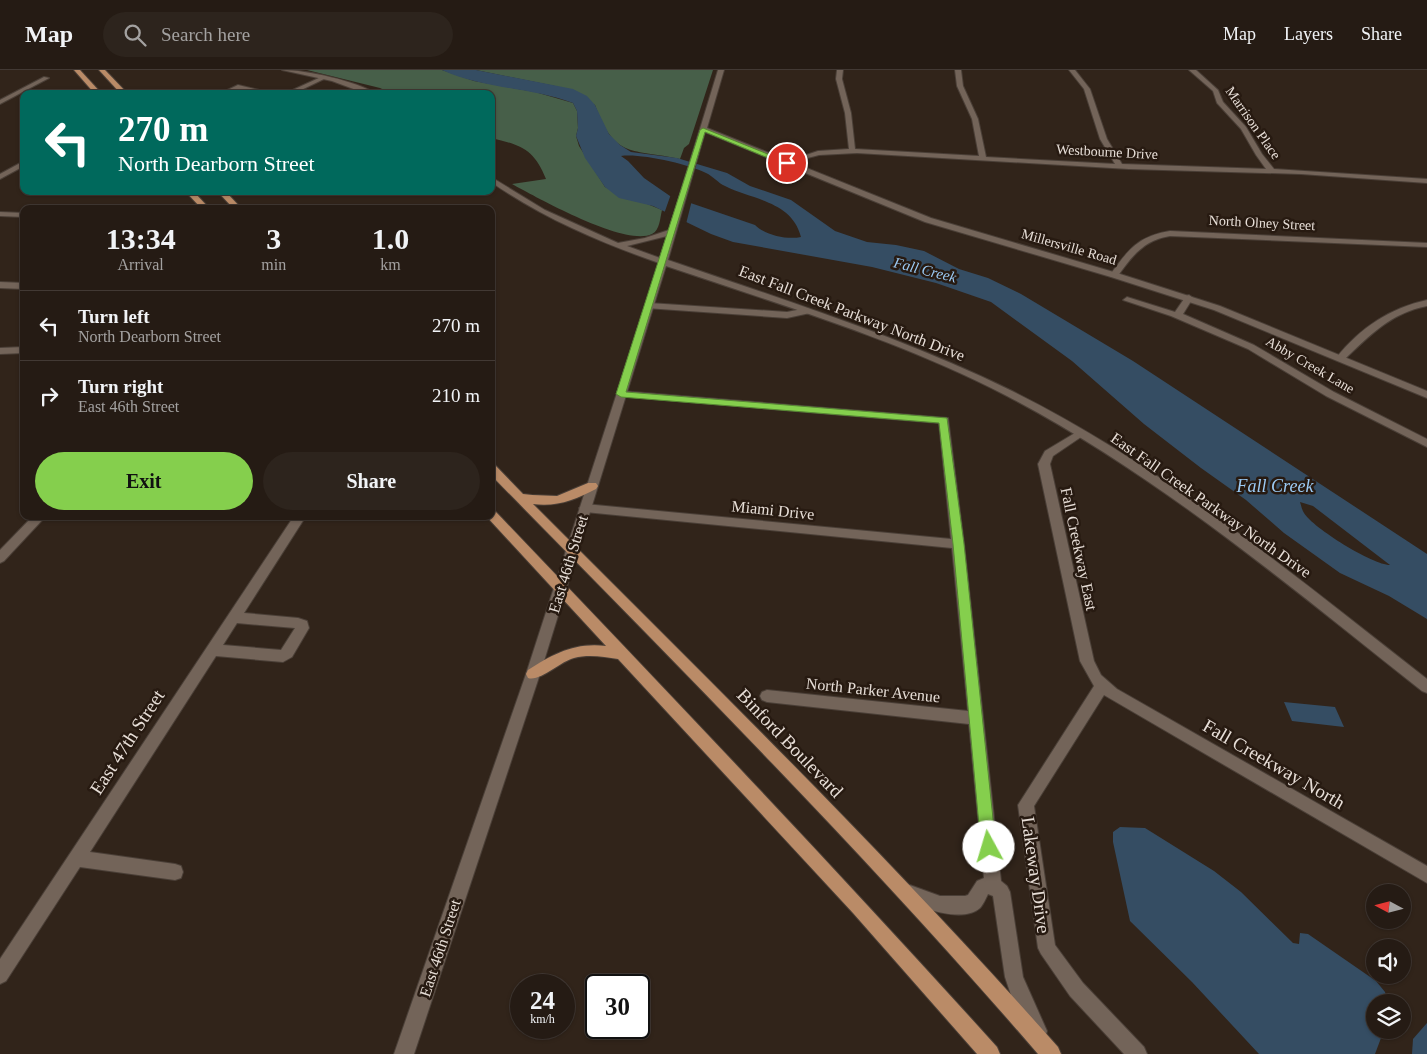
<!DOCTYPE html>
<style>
body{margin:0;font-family:"Times New Roman",serif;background:#2d241d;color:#f1f3f6;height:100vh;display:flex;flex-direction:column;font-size:19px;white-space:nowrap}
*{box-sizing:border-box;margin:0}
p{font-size:16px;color:#a3a1a0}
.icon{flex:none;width:28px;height:28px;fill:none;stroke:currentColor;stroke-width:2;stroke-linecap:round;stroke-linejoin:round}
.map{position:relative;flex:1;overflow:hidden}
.side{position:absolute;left:20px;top:135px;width:475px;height:315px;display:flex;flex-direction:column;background:#251b14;border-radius:10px;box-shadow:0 1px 4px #0004,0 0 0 1px #423934}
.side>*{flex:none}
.banner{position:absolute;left:20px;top:20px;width:475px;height:105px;border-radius:10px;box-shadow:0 1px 4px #0004,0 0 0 1px #423934;background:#00695c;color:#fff;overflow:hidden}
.needle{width:32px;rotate:277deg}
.fabs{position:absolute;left:1366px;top:814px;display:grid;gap:10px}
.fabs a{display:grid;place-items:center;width:45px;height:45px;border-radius:50%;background:#251b14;box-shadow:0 1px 4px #0004,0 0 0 1px #423934;font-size:25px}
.speed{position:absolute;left:510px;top:904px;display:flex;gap:10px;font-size:25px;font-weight:700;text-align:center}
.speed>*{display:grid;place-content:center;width:65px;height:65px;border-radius:50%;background:#251b14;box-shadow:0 1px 4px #0004,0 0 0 1px #423934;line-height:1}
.speed small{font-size:12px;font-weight:400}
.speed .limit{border:2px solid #111;border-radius:8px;background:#fff;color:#111}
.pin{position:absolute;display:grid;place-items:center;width:42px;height:42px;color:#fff;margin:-21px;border:2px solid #fff;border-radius:50%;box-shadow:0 1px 5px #0007}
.me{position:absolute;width:55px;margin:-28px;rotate:354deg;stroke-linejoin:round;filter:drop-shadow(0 0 4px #0008)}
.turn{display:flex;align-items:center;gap:18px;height:105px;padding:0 15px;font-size:22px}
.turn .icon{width:65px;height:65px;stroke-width:2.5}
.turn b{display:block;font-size:35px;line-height:42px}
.eta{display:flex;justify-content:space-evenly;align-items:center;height:85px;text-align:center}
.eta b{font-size:30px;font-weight:700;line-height:35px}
.primary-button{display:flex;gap:10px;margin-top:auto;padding:10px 15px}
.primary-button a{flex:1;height:58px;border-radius:30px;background:#85cf4d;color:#111;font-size:20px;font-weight:700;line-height:58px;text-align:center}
.primary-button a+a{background:#2d241d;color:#f1f3f6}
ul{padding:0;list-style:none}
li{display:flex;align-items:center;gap:15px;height:70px;padding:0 15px;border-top:1px solid #423934}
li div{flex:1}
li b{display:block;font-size:19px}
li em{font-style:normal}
header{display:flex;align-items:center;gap:30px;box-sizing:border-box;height:70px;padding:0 25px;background:#251b14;border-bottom:1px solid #423934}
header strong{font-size:24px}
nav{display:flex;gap:28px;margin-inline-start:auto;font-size:18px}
.search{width:350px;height:45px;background:#2d241d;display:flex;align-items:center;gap:12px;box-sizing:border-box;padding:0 18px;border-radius:28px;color:#a3a1a0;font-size:19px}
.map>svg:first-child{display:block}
.forest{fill:#475f49}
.water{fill:#354d63;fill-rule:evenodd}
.pier{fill:#31241a}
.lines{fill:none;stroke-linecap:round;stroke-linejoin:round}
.street-casing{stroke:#4a3f37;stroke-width:2}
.secondary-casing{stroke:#4a3f37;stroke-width:2}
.primary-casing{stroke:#4a3f37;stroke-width:2}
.street{fill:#736459;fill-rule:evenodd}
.secondary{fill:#736459;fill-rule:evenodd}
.primary{fill:#ba8b67;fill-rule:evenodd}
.route{fill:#85cf4d;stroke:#568732}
.labels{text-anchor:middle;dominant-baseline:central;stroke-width:5;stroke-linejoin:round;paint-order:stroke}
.far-street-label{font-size:14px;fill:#e7ded7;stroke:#271a11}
.far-water-label{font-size:15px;font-style:italic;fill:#9bcaf4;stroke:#271a11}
.street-label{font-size:16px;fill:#e7ded7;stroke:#271a11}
.water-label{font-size:18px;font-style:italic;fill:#9bcaf4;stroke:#271a11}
.near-street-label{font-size:19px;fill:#e7ded7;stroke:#271a11}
</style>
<header>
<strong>Map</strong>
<div class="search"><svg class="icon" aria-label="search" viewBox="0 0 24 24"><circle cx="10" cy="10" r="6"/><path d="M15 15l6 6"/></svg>Search here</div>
<nav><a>Map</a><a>Layers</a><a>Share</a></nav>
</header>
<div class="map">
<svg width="1427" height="984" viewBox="0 0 1427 984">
<rect width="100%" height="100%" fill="#31241a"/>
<g class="forest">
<path d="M 307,0 L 442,0 L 474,11 L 535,22 L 573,33 L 577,41 L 578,58 L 576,66 L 579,76 L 605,117 L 662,140 C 660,148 660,160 652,164 C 625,177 538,128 512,114 L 546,109 C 534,79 521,75 491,68 L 491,24 L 393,24 L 380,18 Z"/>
<path d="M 476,0 L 713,0 L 689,74 L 684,78 L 680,89 C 632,78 615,90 595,35 L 555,16 Z"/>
</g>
<g class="water">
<path d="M 442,0 L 476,0 L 573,19 L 587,26 L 595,35 L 609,64 L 620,75 L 631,82 L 677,88 L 727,103 L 750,116 L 791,130 L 835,161 L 867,172 L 896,175 L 924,181 L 959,199 L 988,208 L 1021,224 L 1133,291 L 1427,484 L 1427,549 L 1389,526 L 1340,503 L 1284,463 L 1246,430 L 1201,398 L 1144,354 L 1072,291 L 991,232 L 936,213 L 872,197 L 733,172 L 711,164 L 653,136 L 619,128 L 605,117 L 585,88 L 576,66 L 578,58 L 577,41 L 573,33 C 530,17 483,19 442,0 ZM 621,86 C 639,83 689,94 706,103 C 713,106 718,113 725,116 C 753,130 792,131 801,167 C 787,170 765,165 755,155 L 670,126 L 644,108 L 628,91 ZM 1300,432 L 1313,436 L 1390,495 C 1373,495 1313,458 1304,443 C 1302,440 1301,435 1300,432 Z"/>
<path d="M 1284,632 L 1335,637 L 1344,657 L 1292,651 Z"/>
<path d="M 1120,757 L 1145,758 L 1214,801 L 1241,822 L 1293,873 L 1299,874 L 1300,863 L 1308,864 L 1376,911 L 1385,922 L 1388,932 L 1375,932 L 1375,960 L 1384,960 L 1375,984 L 1259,984 L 1192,912 L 1130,851 L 1113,772 L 1113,762 Z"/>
<path d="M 1427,953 L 1427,984 L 1412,984 L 1413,969 Z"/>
</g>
<path class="pier" d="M 671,124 L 692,130 L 686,154 L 664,144 Z"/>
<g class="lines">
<defs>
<g id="street">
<path d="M 837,0 L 843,0 L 842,9 L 851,43 L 855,79 L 979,86 L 972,49 L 957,16 L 955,0 L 961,0 L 963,16 L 978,49 L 986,87 L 1115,94 L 1100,69 L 1084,19 L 1069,0 L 1075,0 L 1090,19 L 1107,69 L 1122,94 L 1266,99 L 1256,85 L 1241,59 L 1217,33 L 1213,21 L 1189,0 L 1196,0 L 1218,20 L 1223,32 L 1246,57 L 1262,84 L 1274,99 L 1427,109 L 1427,113 L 1301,104 L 1129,99 L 857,83 L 819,85 L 785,94 L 785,92 L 818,81 L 849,79 L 845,43 L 836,9 Z"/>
<path d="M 44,7 L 49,8 L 0,34 L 0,30 Z"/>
<path d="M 321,7 L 326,8 L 293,24 L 284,24 Z"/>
<path d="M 238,15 L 268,22 L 269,23 C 259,25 250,19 240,19 C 233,19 227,24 219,24 Z"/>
<path d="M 24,91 L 24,96 L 0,109 L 0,104 Z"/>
<path d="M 0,142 L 24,143 L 24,147 L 0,146 Z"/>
<path d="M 1170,161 L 1427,173 L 1427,177 L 1170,166 C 1144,170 1132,186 1117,207 L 1111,207 L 1110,205 C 1128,180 1138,166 1170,161 Z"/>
<path d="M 0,212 L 24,213 L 24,219 L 0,218 Z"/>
<path d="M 1189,225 L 1193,228 L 1183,244 L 1254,275 L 1334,322 L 1427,369 L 1427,377 L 1326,326 L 1248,279 L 1171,246 L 1123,230 L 1127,227 L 1175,242 L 1186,226 Z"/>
<path d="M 1427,230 L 1427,236 C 1391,243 1370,265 1344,290 L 1341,291 L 1336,288 C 1360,258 1390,238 1427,230 Z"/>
<path d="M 649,233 L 787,242 L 807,238 L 812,241 L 810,243 L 787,248 L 646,238 L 646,234 Z"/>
<path d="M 24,277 L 24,283 L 0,284 L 0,278 Z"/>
<path d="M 621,321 L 948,348 L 964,474 L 1001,811 L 1007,816 L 1010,822 L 1023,907 L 1047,961 L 1045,968 L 1038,970 L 1031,968 L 1014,934 L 1005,907 L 993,826 L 988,824 C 986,828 983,835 980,838 C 962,854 920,837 901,829 L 898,823 L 901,817 L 907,814 L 940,826 L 965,826 L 968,825 L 977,811 L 984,808 L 969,654 L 767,632 L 762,630 L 760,626 L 762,622 L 767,620 L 968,641 L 952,478 L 585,442 L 579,438 L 585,434 L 951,469 L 939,353 L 617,326 L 617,322 Z"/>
<path d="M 1080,360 L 1085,363 L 1084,365 L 1053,386 L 1050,394 L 1094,591 L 1101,605 L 1117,619 L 1427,796 L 1427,813 L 1104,625 L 1034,736 L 1055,875 L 1083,913 L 1144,977 L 1147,984 L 1124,984 L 1070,926 L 1041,884 L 1038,878 L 1018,735 L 1094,616 L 1080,591 L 1038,394 L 1045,381 Z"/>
<path d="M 33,446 L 46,446 L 4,491 L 0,493 L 0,480 Z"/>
<path d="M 294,446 L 306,446 L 244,543 L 298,548 L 307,551 L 309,558 L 292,587 L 283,592 L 216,586 L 90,782 L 175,794 L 181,796 L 183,802 L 181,808 L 175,810 L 80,797 L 6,911 L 0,914 L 0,889 ZM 237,553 L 295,558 L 281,580 L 223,575 Z"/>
</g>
<g id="secondary">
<path d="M 282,0 C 307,0 356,11 377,24 L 367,24 L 332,11 Z"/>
<path d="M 718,0 L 724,0 L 707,58 L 931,148 L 1117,203 L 1220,236 L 1427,321 L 1427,328 L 1214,240 L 1111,207 L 925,152 L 705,62 L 668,190 C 784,230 902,267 1012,321 C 1163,396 1295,506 1427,609 L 1427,623 L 1422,621 C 1289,516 1158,405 1007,326 C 899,270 781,235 666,196 L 540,604 L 414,984 L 394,984 L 526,604 L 659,193 C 599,172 543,148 491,112 L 491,107 L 545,140 L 618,173 L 645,168 L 669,160 ZM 667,166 L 660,188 L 627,176 Z"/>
</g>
<g id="primary">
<path d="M 74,0 L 80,0 L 102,24 L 95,24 Z"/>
<path d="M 99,0 L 105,0 L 128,24 L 121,24 Z"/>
<path d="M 185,121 L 193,121 L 210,139 L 202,139 Z"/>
<path d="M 217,121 L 225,121 L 242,139 L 234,139 Z"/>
<path d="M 491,394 L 495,395 L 523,424 L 532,425 L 557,426 L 588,413 L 596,413 L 598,416 L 596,419 C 575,430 557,437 533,434 C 711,612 891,788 1058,977 L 1061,984 L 1038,984 C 865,783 677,595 491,405 Z"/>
<path d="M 491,440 L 495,441 C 664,618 833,795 997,977 L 1000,984 L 977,984 L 853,843 L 618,589 C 604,587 589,584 574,588 C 561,591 540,612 528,608 L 526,604 L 528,600 C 553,584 575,572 606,576 L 487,447 L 491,446 Z"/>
</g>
</defs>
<use href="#street" class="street-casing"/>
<use href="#secondary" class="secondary-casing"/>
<use href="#primary" class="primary-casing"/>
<use href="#street" class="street"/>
<use href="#secondary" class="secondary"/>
<use href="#primary" class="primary"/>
</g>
<path class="route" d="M 703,58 L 790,93 L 785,95 L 705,62 L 626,322 L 947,348 L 964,474 L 996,777 L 994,782 L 989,785 L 984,782 L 981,777 L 953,474 L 939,353 L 621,327 L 616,324 L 700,60 Z"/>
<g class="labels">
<g class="far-street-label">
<text transform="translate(1253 53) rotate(55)">Marrison Place</text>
<text transform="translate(1107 82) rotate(3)">Westbourne Drive</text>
<text transform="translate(1262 153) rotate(3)">North Olney Street</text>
<text transform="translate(1069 177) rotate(16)">Millersville Road</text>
<text transform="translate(1310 295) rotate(30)">Abby Creek Lane</text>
</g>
<g class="far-water-label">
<text transform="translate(925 200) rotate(14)">Fall Creek</text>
</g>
<g class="street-label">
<text transform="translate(852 243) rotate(21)">East Fall Creek Parkway North Drive</text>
<text transform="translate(1211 435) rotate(35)">East Fall Creek Parkway North Drive</text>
<text transform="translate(773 440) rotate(6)">Miami Drive</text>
<text transform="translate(1079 479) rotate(78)">Fall Creekway East</text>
<text transform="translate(568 494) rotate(-73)">East 46th Street</text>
<text transform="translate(873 620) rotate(6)">North Parker Avenue</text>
<text transform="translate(440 878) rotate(-72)">East 46th Street</text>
</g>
<g class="water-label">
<text x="1275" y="416">Fall Creek</text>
</g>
<g class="near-street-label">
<text transform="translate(127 672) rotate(-57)">East 47th Street</text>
<text transform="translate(790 673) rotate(46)">Binford Boulevard</text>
<text transform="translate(1274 694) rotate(30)">Fall Creekway North</text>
<text transform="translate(1036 805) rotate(82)">Lakeway Drive</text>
</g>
</g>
</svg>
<div class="fabs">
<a><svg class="needle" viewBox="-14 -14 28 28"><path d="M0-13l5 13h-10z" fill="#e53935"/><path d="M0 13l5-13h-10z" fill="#a3a1a0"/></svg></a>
<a><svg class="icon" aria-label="sound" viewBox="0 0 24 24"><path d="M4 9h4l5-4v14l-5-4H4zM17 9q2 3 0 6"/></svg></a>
<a><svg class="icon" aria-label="layers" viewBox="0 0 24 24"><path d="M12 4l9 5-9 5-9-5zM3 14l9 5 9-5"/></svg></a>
</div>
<div class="speed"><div>24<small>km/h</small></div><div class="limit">30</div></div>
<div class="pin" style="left:787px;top:93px;background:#d93025"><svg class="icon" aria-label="arrive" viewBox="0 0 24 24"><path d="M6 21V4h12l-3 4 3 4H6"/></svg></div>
<svg class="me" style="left:989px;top:777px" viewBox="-20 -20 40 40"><circle r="19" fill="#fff"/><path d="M0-13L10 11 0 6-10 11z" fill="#85cf4d"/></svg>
<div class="banner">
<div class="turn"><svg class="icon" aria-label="left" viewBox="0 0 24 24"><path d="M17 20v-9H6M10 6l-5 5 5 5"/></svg><div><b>270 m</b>North Dearborn Street</div></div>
</div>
<section class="side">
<div class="eta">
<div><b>13:34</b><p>Arrival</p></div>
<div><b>3</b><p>min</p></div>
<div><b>1.0</b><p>km</p></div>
</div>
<ul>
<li><svg class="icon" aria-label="left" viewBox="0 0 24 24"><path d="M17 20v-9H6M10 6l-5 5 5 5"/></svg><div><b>Turn left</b><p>North Dearborn Street</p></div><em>270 m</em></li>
<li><svg class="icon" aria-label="right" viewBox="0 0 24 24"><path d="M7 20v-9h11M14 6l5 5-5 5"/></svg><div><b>Turn right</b><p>East 46th Street</p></div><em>210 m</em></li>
</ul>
<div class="primary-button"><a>Exit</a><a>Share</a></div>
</section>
</div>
